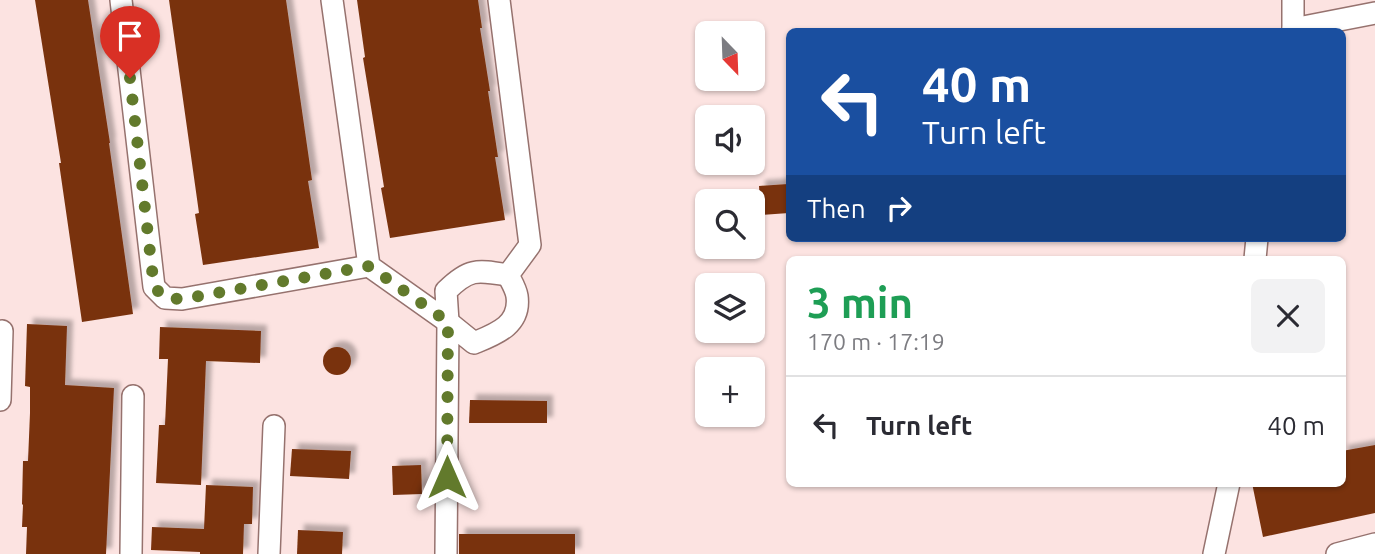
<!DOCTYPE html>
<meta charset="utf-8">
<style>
body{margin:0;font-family:Ubuntu,sans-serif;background:#f2f2f3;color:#2b2b33;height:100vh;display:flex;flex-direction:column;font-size:26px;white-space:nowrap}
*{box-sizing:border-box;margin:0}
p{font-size:23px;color:#7c7c81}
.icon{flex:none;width:38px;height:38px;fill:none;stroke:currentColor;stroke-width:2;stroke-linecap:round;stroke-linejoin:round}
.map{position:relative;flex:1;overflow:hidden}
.sheet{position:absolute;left:786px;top:256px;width:560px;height:231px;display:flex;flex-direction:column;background:#fff;border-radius:10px;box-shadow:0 2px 5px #0004}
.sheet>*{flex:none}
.guide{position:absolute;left:786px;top:28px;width:560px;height:214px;border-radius:10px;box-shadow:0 2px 5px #0004;background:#1a4fa0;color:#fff;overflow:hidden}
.needle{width:46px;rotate:157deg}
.fabs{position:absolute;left:695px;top:21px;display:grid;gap:14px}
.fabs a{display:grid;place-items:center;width:70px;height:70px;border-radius:10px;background:#fff;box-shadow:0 2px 5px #0004;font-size:35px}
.pin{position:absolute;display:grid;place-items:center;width:60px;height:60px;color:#fff;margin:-72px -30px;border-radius:50% 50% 50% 0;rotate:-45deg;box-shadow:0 0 7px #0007}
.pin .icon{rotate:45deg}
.me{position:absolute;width:77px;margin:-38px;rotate:0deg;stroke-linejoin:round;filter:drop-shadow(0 0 5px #0008)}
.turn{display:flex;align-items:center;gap:24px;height:147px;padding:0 21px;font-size:32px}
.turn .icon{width:91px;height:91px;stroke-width:2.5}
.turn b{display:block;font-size:49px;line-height:60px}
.then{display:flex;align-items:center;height:66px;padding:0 21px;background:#0003;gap:14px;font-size:26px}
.round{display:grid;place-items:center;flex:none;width:74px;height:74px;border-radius:10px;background:#f2f2f3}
.summary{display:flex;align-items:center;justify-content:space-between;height:119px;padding:0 21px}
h1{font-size:42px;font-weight:600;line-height:52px;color:#1e9e55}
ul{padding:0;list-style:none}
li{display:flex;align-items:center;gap:21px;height:98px;padding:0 21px;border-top:2px solid #e1e1e2}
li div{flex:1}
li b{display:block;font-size:26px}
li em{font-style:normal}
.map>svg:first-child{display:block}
.building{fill:#79320d;filter:url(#shadow)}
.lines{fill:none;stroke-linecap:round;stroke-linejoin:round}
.street-casing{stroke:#96726e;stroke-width:24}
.street{stroke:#fff;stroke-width:21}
.route{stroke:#627a2c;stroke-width:12;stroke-dasharray:0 21.6}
</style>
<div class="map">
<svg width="1375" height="554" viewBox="0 0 1375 554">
<defs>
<filter id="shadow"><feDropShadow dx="6" dy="-6" stdDeviation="2" flood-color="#0004"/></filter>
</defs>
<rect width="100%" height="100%" fill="#fce3e1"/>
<g class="building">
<path d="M 35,0 L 88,0 L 110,143 L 109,143 L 133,314 L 82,322 L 59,163 L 61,163 Z"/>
<path d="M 169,0 L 286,0 L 312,180 L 308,181 L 319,248 L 203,265 L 195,214 L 199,213 Z"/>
<path d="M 357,0 L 478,0 L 482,28 L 480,28 L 490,91 L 488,91 L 498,157 L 495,157 L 505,220 L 390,238 L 381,188 L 384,187 L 363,58 L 365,57 Z"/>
<path d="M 788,184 L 789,213 L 761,215 L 759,186 Z"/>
<path d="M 27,324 L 67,326 L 65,385 L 114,388 L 106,554 L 26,554 L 27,527 L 22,527 L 23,505 L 22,504 L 23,461 L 28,461 L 30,413 L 30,387 L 25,386 Z"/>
<path d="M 160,327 L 261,331 L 260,363 L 206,361 L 201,485 L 156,483 L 159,425 L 165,425 L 168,359 L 159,359 Z"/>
<circle cx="337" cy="361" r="14"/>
<path d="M 470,400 L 547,401 L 547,423 L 469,423 Z"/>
<path d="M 1375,445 L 1375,513 L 1263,537 L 1252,483 L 1342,483 L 1342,451 Z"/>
<path d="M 292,449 L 351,451 L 349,479 L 290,476 Z"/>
<path d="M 421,465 L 422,494 L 393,495 L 392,466 Z"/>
<path d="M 206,485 L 253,487 L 252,524 L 244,524 L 243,554 L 200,554 L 200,552 L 151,550 L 152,527 L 204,529 Z"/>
<path d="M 298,530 L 343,532 L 342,554 L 297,554 Z"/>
<rect x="459" y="534" width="116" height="20"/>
</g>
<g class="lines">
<defs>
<g id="street">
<path d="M 121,0 L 154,287 L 165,298 L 182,299 L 369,266"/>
<path d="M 332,0 L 369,266 L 448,322 L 446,291 C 469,268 477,270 508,275"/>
<path d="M 1293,29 L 1375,13"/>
<path d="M 1293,32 L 1293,0"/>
<path d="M 1255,259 L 1257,238"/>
<path d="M 0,400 L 2,331"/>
<path d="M 131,554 L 133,396"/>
<path d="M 269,554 L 274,426"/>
<path d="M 446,554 L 448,322 L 474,343 C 496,334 521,325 517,296 C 516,289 511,281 508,275 L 530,245 L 499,0"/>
<path d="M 1214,554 L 1229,483"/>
<path d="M 1337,554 L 1375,544"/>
</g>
</defs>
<use href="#street" class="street-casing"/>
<use href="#street" class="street"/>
</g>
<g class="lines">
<path class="route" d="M 130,78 L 154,287 L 165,298 L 182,299 L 369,266 L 448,322 L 447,477"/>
</g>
</svg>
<div class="fabs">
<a><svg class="needle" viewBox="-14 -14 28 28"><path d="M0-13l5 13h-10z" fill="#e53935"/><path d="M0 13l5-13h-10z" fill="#7c7c81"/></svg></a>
<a><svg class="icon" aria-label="sound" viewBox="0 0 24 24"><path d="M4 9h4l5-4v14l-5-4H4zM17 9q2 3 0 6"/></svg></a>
<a><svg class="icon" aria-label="search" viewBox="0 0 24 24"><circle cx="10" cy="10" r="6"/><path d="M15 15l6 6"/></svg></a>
<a><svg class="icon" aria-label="layers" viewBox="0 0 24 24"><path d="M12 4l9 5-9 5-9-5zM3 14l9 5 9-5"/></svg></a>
<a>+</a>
</div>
<div class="pin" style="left:130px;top:78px;background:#d93025"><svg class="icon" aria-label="arrive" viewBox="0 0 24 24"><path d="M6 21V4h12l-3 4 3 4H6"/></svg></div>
<svg class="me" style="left:447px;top:477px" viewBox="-20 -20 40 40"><path d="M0-17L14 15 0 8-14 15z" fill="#627a2c" stroke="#fff" stroke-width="4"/></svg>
<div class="guide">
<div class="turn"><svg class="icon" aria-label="left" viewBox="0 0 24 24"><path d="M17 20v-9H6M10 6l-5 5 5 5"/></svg><div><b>40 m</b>Turn left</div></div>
<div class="then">Then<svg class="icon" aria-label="right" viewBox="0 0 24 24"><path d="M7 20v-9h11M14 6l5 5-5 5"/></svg></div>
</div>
<section class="sheet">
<div class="summary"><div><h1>3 min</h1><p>170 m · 17:19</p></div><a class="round"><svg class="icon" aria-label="close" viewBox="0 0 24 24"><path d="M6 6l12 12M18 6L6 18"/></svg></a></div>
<ul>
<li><svg class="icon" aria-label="left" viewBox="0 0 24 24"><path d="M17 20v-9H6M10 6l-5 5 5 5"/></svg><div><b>Turn left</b></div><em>40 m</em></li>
</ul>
</section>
</div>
